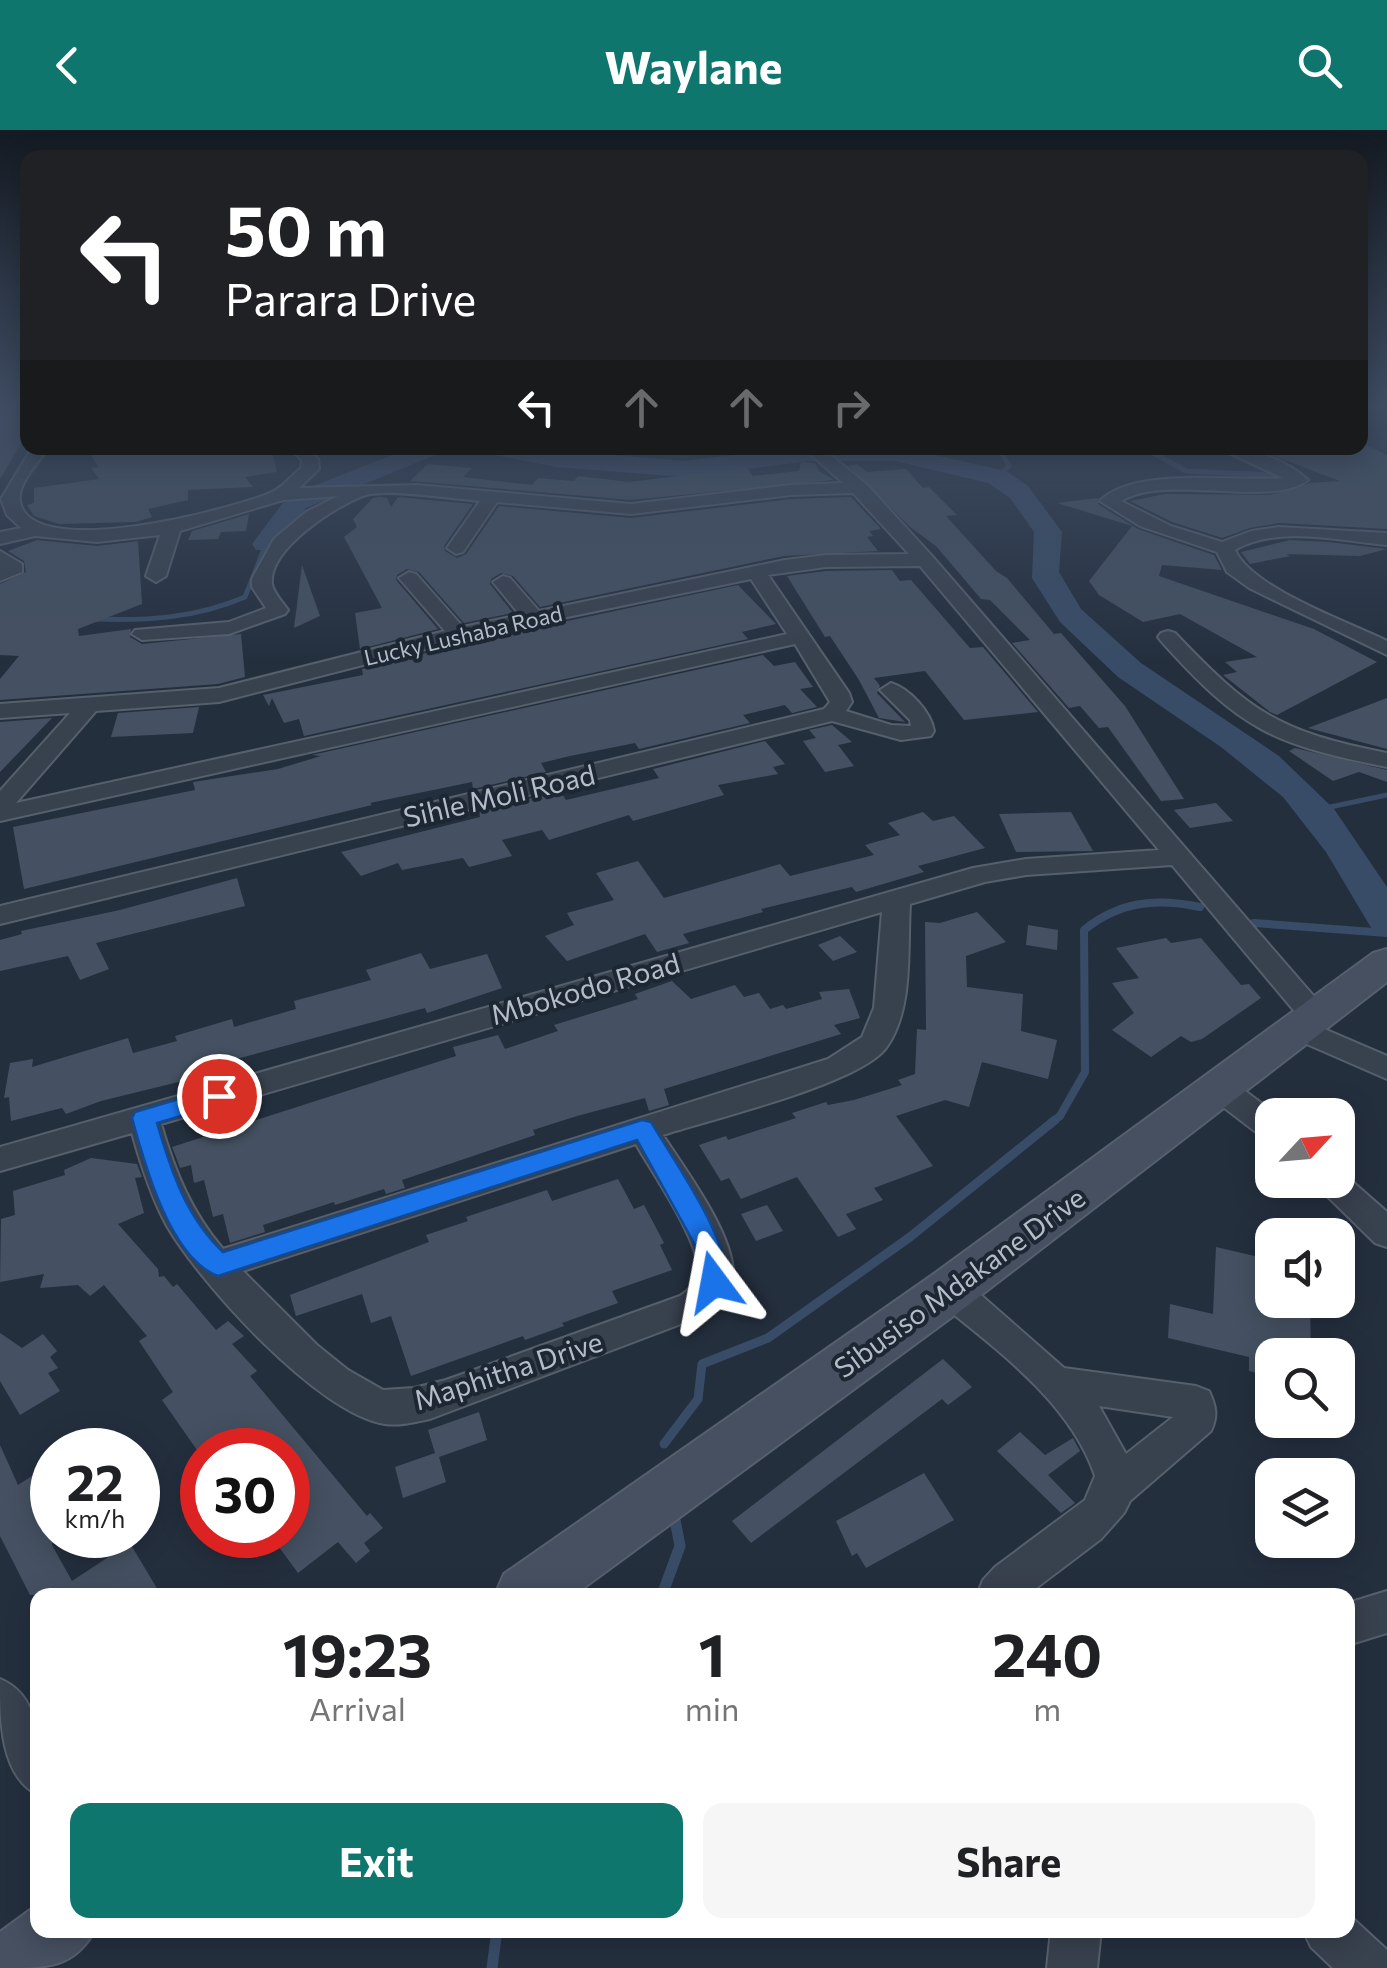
<!DOCTYPE html>
<style>
body{margin:0;font-family:Commissioner,sans-serif;background:#f6f6f6;color:#202124;height:100vh;display:flex;flex-direction:column;font-size:38px;white-space:nowrap}
*{box-sizing:border-box;margin:0}
p{font-size:32px;color:#757577}
.icon{flex:none;width:55px;height:55px;fill:none;stroke:currentColor;stroke-width:2;stroke-linecap:round;stroke-linejoin:round}
.map{position:relative;flex:1;overflow:hidden}
.panel{position:absolute;left:30px;top:1458px;width:1325px;height:350px;display:flex;flex-direction:column;background:#fff;border-radius:20px;box-shadow:0 5px 25px #0003}
.panel>*{flex:none}
.guide{position:absolute;left:20px;top:20px;width:1348px;height:305px;border-radius:20px;box-shadow:0 5px 25px #0003;background:#202124;color:#fff;overflow:hidden}
.needle{width:65px;rotate:64deg}
.tools{position:absolute;left:1255px;top:968px;display:grid;gap:20px}
.tools a{display:grid;place-items:center;width:100px;height:100px;border-radius:20px;background:#fff;box-shadow:0 5px 25px #0003;font-size:50px}
.speed{position:absolute;left:30px;top:1298px;display:flex;gap:20px;font-size:50px;font-weight:700;text-align:center}
.speed>*{display:grid;place-content:center;width:130px;height:130px;border-radius:50%;background:#fff;box-shadow:0 5px 25px #0003;line-height:1}
.speed small{font-size:25px;font-weight:400}
.speed .limit{border:15px solid #d22;background:#fff;color:#111}
.pin{position:absolute;display:grid;place-items:center;width:85px;height:85px;color:#fff;margin:-42px;border:5px solid #fff;border-radius:50%;box-shadow:0 2px 10px #0007}
.me{position:absolute;width:110px;margin:-55px;rotate:347deg;stroke-linejoin:round;filter:drop-shadow(0 0 8px #0008)}
.turn{display:flex;align-items:center;gap:35px;height:210px;padding:0 40px;font-size:45px}
.turn .icon{width:130px;height:130px;stroke-width:2.5}
.turn b{display:block;font-size:70px;line-height:85px}
.lanes{display:flex;align-items:center;height:95px;padding:0 40px;background:#0003;justify-content:center;gap:50px;direction:ltr}
.lanes .off{opacity:.35}
.eta{display:flex;justify-content:space-evenly;align-items:center;height:170px;text-align:center}
.eta b{font-size:60px;font-weight:700;line-height:70px}
.button{display:flex;gap:20px;margin-top:auto;padding:20px 40px}
.button a{flex:1;height:115px;border-radius:20px;background:#0f766e;color:#fff;font-size:40px;font-weight:700;line-height:115px;text-align:center}
.button a+a{background:#f6f6f6;color:#202124}
header{display:flex;justify-content:space-between;align-items:center;height:130px;padding:0 40px;background:#0f766e;color:#fff;font-size:45px;font-weight:700}
.map>svg:first-child{display:block}
.lines{fill:none;stroke-linecap:round;stroke-linejoin:round}
.stream-far3{stroke:#394c67;stroke-width:5}
.stream-far2{stroke:#394c67;stroke-width:8}
.stream-far1{stroke:#394c67;stroke-width:9}
.stream{stroke:#394c67;stroke-width:11}
.river{fill:#394c67;fill-rule:evenodd}
.building{fill:#455162}
.street-casing{stroke:#565f6c;stroke-width:4}
.secondary-casing{stroke:#565f6c;stroke-width:4}
.street{fill:#38414e;fill-rule:evenodd}
.secondary{fill:#465061;fill-rule:evenodd}
.route{fill:#1a73e8;stroke:#114b97;stroke-width:2.5}
.labels{text-anchor:middle;dominant-baseline:central;stroke-width:8;stroke-linejoin:round;paint-order:stroke}
.far-street-label{font-size:22px;fill:#b4bcc9;stroke:#1d2633}
.street-label{font-size:28px;fill:#b4bcc9;stroke:#1d2633}
</style>
<header><svg class="icon" aria-label="back" viewBox="0 0 24 24"><path d="M15 5l-7 7 7 7"/></svg>Waylane<svg class="icon" aria-label="search" viewBox="0 0 24 24"><circle cx="10" cy="10" r="6"/><path d="M15 15l6 6"/></svg></header>
<div class="map">
<svg width="1387" height="1838" viewBox="0 0 1387 1838">
<rect width="100%" height="100%" fill="#242f3e"/>
<g class="lines">
<g class="stream-far3">
<path d="M 890,318 L 895,323"/>
<path d="M 1144,318 L 1186,341 L 1274,345"/>
<path d="M 997,347 L 1009,336 L 1001,322 L 1007,318"/>
<path d="M 94,489 C 147,491 196,488 245,467 L 266,414"/>
<path d="M 1316,680 L 1387,665"/>
</g>
<g class="stream-far2">
<path d="M 1254,793 L 1387,803"/>
<path d="M 1051,993 L 1060,986 L 1085,942 L 1084,800 C 1120,771 1156,768 1200,777"/>
</g>
<path class="stream-far1" d="M 664,1314 L 698,1269 L 702,1234 L 768,1208 L 910,1107 L 1055,990"/>
<g class="stream">
<path d="M 662,1465 L 680,1416 L 675,1390"/>
<path d="M 492,1838 L 497,1800"/>
</g>
<g class="river">
<path d="M 410,318 L 444,318 L 440,323 L 306,378 L 276,420 L 256,420 L 252,414 L 288,366 Z"/>
<path d="M 481,318 L 534,318 L 684,331 L 793,318 L 904,318 L 1006,341 L 1028,356 L 1062,402 L 1059,442 L 1081,479 L 1141,533 L 1279,626 L 1334,679 L 1387,757 L 1387,805 L 1373,801 L 1326,722 L 1283,667 L 1221,617 L 1118,547 L 1060,492 L 1032,448 L 1034,402 L 1010,368 L 988,353 L 895,331 L 809,331 L 684,347 L 556,337 L 485,323 Z"/>
</g>
</g>
<g class="building">
<path d="M 0,274 L 15,279 L 28,274 L 28,302 L 0,349 Z"/>
<path d="M 1360,312 L 1387,325 L 1387,399 L 1279,393 L 1250,398 L 1222,408 L 1172,392 L 1130,371 L 1165,364 L 1270,365 L 1310,353 L 1340,351 L 1254,318 L 1360,318 Z"/>
<path d="M 105,318 L 271,318 L 277,342 L 245,347 L 253,357 L 188,360 L 188,370 L 148,379 L 152,387 L 136,392 L 59,394 L 34,386 L 27,375 L 34,373 L 34,358 L 99,349 L 91,338 L 98,337 L 89,321 Z"/>
<path d="M 801,332 L 815,333 L 819,341 L 834,350 L 631,370 L 410,351 L 428,334 L 472,338 L 463,347 L 532,355 L 538,348 L 574,351 L 578,346 L 629,352 L 747,338 L 753,346 L 799,341 Z"/>
<path d="M 857,334 L 867,342 L 906,339 L 923,358 L 929,357 L 957,385 L 946,386 L 996,441 L 1007,448 L 1054,504 L 1061,503 L 1125,576 L 1184,669 L 1161,671 L 1108,597 L 1099,598 L 1080,576 L 1069,578 L 1012,513 L 1030,510 L 990,470 L 981,469 L 936,416 L 910,397 L 849,336 Z"/>
<path d="M 381,367 L 387,368 L 391,377 L 398,367 L 473,374 L 444,416 L 445,421 L 457,428 L 466,424 L 499,376 L 631,388 L 791,369 L 851,367 L 881,399 L 869,401 L 873,406 L 867,407 L 878,421 L 784,426 L 540,477 L 513,446 L 501,443 L 491,449 L 490,454 L 513,483 L 464,493 L 419,442 L 407,439 L 397,445 L 396,450 L 438,499 L 360,519 L 355,483 L 382,478 L 344,407 L 357,397 L 353,389 L 373,368 Z"/>
<path d="M 1098,368 L 1098,374 L 1138,399 L 1214,425 L 1222,440 L 1162,435 L 1159,446 L 1314,499 L 1377,532 L 1277,585 L 1270,582 L 1223,545 L 1237,542 L 1225,532 L 1257,527 L 1180,484 L 1143,492 L 1099,465 L 1089,451 L 1132,396 L 1057,373 Z"/>
<path d="M 249,384 L 246,401 L 221,402 L 218,409 L 188,410 L 192,401 Z"/>
<path d="M 37,410 L 97,416 L 138,411 L 142,474 L 78,499 L 79,506 L 131,499 L 130,507 L 142,514 L 241,504 L 245,547 L 218,554 L 0,570 L 0,549 L 19,526 L 0,525 L 0,454 L 26,442 L 24,431 L 8,421 Z"/>
<path d="M 1290,410 L 1329,412 L 1387,419 L 1360,426 L 1286,424 L 1290,426 L 1250,434 L 1241,422 Z"/>
<path d="M 302,435 L 320,486 L 294,498 Z"/>
<path d="M 892,440 L 900,451 L 911,450 L 970,518 L 983,517 L 1038,582 L 964,590 L 925,541 L 874,548 L 880,556 L 877,563 L 905,592 L 879,588 L 859,550 L 830,506 L 825,507 L 787,446 L 826,441 Z"/>
<path d="M 738,455 L 776,494 L 742,502 L 748,509 L 304,606 L 299,589 L 284,593 L 272,568 L 269,576 L 263,565 L 363,545 L 362,539 L 477,510 Z"/>
<path d="M 763,525 L 774,536 L 795,532 L 813,557 L 800,559 L 817,577 L 792,583 L 785,575 L 743,585 L 750,593 L 639,619 L 635,613 L 570,626 L 541,633 L 546,642 L 473,659 L 472,652 L 370,673 L 372,675 L 24,759 L 13,697 L 195,660 L 193,652 L 278,639 L 321,626 L 312,625 Z"/>
<path d="M 1387,568 L 1387,619 L 1308,598 Z"/>
<path d="M 199,577 L 193,603 L 111,607 L 118,583 Z"/>
<path d="M 52,588 L 27,614 L 0,642 L 0,592 Z"/>
<path d="M 832,595 L 852,612 L 838,615 L 854,636 L 825,642 L 803,611 L 816,608 L 809,600 Z"/>
<path d="M 765,611 L 785,634 L 773,637 L 778,644 L 718,655 L 724,665 L 633,691 L 629,685 L 549,710 L 542,700 L 502,710 L 512,726 L 469,737 L 463,728 L 402,740 L 398,733 L 361,746 L 341,722 L 480,687 L 479,681 L 560,661 L 566,670 L 659,648 L 653,639 Z"/>
<path d="M 1295,618 L 1387,640 L 1387,652 L 1359,642 L 1333,651 L 1289,621 Z"/>
<path d="M 1216,673 L 1233,691 L 1190,698 L 1174,680 Z"/>
<path d="M 923,682 L 933,691 L 954,686 L 985,718 L 918,736 L 924,742 L 856,762 L 852,757 L 761,779 L 763,782 L 683,804 L 689,813 L 657,822 L 645,804 L 567,831 L 545,806 L 574,795 L 567,783 L 614,770 L 596,743 L 638,731 L 664,768 L 780,734 L 790,746 L 874,725 L 865,715 L 900,705 L 888,693 Z"/>
<path d="M 1071,682 L 1093,721 L 1016,722 L 999,684 Z"/>
<path d="M 237,748 L 245,776 L 96,813 L 109,839 L 80,850 L 68,826 L 0,841 L 0,810 L 22,804 L 21,801 L 120,780 Z"/>
<path d="M 977,782 L 1006,812 L 966,826 L 967,857 L 1023,864 L 1021,901 L 1057,910 L 1048,949 L 982,932 L 969,977 L 945,970 L 896,986 L 933,1036 L 874,1058 L 883,1070 L 846,1084 L 856,1099 L 838,1107 L 797,1047 L 741,1069 L 729,1048 L 721,1051 L 699,1015 L 726,1006 L 728,1010 L 796,988 L 792,983 L 826,972 L 828,975 L 854,970 L 902,955 L 898,950 L 915,944 L 917,899 L 926,900 L 925,792 L 940,793 Z"/>
<path d="M 1028,795 L 1058,800 L 1057,820 L 1026,815 Z"/>
<path d="M 840,806 L 857,822 L 833,831 L 818,815 Z"/>
<path d="M 1166,808 L 1171,813 L 1201,808 L 1241,855 L 1249,854 L 1261,868 L 1202,909 L 1191,912 L 1181,906 L 1151,927 L 1112,900 L 1134,883 L 1112,853 L 1139,848 L 1116,818 Z"/>
<path d="M 421,823 L 430,839 L 487,824 L 502,858 L 427,883 L 425,878 L 218,934 L 210,937 L 211,944 L 101,971 L 66,984 L 62,978 L 11,991 L 9,967 L 4,968 L 10,933 L 33,929 L 32,937 L 128,908 L 133,923 L 177,911 L 175,906 L 232,889 L 234,897 L 296,879 L 294,871 L 371,850 L 366,840 Z"/>
<path d="M 672,851 L 691,869 L 735,855 L 744,867 L 759,863 L 770,879 L 783,875 L 786,879 L 822,869 L 819,862 L 849,859 L 860,888 L 834,895 L 841,904 L 664,959 L 669,975 L 649,981 L 645,968 L 577,986 L 533,1000 L 535,1005 L 402,1050 L 405,1058 L 386,1064 L 384,1059 L 335,1075 L 334,1072 L 263,1095 L 265,1102 L 230,1113 L 223,1084 L 213,1087 L 204,1050 L 194,1053 L 191,1035 L 180,1038 L 176,1027 L 172,1017 L 456,926 L 453,917 L 498,905 L 505,919 L 558,901 L 554,895 L 638,869 L 635,864 Z"/>
<path d="M 91,1028 L 137,1034 L 142,1047 L 135,1048 L 144,1083 L 118,1094 L 158,1139 L 159,1147 L 164,1146 L 173,1157 L 177,1154 L 216,1200 L 228,1191 L 244,1206 L 232,1214 L 257,1241 L 250,1246 L 367,1386 L 370,1383 L 383,1398 L 364,1413 L 370,1421 L 356,1433 L 338,1412 L 298,1443 L 270,1405 L 288,1405 L 288,1320 L 197,1320 L 162,1270 L 173,1262 L 139,1211 L 147,1206 L 104,1155 L 90,1166 L 78,1155 L 40,1158 L 44,1144 L 0,1152 L 1,1089 L 15,1085 L 13,1061 L 65,1045 L 64,1040 Z"/>
<path d="M 618,1049 L 634,1079 L 644,1075 L 664,1113 L 660,1115 L 672,1140 L 612,1161 L 618,1173 L 562,1193 L 564,1196 L 525,1210 L 523,1206 L 411,1246 L 391,1186 L 371,1193 L 362,1164 L 296,1186 L 290,1165 L 429,1112 L 426,1105 L 468,1091 L 466,1087 L 547,1060 L 552,1071 Z"/>
<path d="M 767,1075 L 783,1101 L 756,1111 L 741,1084 Z"/>
<path d="M 1216,1117 L 1272,1130 L 1272,1170 L 1310,1170 L 1311,1225 L 1272,1225 L 1272,1247 L 1249,1241 L 1249,1227 L 1168,1208 L 1170,1174 L 1213,1184 Z"/>
<path d="M 0,1203 L 22,1218 L 43,1204 L 57,1221 L 50,1227 L 58,1238 L 48,1243 L 60,1261 L 20,1285 L 0,1251 Z"/>
<path d="M 943,1229 L 972,1257 L 948,1275 L 942,1269 L 751,1413 L 732,1391 Z"/>
<path d="M 479,1282 L 487,1310 L 439,1327 L 446,1352 L 403,1368 L 395,1337 L 435,1323 L 428,1300 Z"/>
<path d="M 1020,1302 L 1045,1325 L 1073,1308 L 1080,1321 L 1048,1345 L 1075,1373 L 1061,1383 L 997,1321 Z"/>
<path d="M 0,1315 L 18,1355 L 52,1333 L 52,1415 L 72,1451 L 110,1426 L 99,1405 L 125,1405 L 161,1465 L 30,1465 L 0,1406 Z"/>
<path d="M 924,1343 L 954,1390 L 866,1438 L 857,1423 L 852,1426 L 836,1391 Z"/>
</g>
<g class="lines">
<defs>
<g id="street">
<path d="M 32,318 L 48,318 C 39,332 17,354 20,371 C 29,433 235,379 272,362 C 283,357 292,345 301,338 L 302,330 L 293,321 L 295,318 L 307,318 L 318,329 L 319,339 L 299,358 L 417,355 L 631,374 L 791,355 L 843,353 L 804,318 L 822,318 L 866,354 L 932,426 L 1324,878 L 1329,885 L 1324,892 L 1315,895 L 1387,926 L 1387,949 L 1286,905 L 1281,898 L 1286,891 L 1301,889 L 1172,735 L 1026,745 L 985,752 L 910,774 C 907,818 914,880 886,918 C 859,954 712,989 663,1005 C 684,1038 734,1104 733,1144 C 732,1159 721,1173 710,1183 L 430,1289 C 416,1292 400,1296 385,1294 C 318,1284 200,1153 167,1096 C 151,1067 141,1035 132,1003 L 0,1041 L 0,1017 L 973,738 L 1026,729 L 1159,720 L 920,436 L 826,437 L 768,445 L 849,563 L 852,572 L 846,581 L 891,595 L 911,596 L 910,590 L 880,560 L 891,553 C 910,559 931,582 934,601 L 931,606 L 901,610 L 832,591 L 0,794 L 0,776 L 824,579 L 830,572 L 795,514 L 0,691 L 0,661 L 70,583 L 0,588 L 0,574 L 219,558 L 445,501 L 399,448 L 409,442 L 416,444 L 463,497 L 520,485 L 493,452 L 503,446 L 510,448 L 539,481 L 785,430 L 826,425 L 909,424 L 853,363 L 791,365 L 631,384 L 497,372 L 463,422 L 456,424 L 447,418 L 480,371 C 455,369 385,358 363,366 C 336,376 268,419 272,454 C 273,462 283,473 288,480 L 285,484 L 229,504 L 142,510 L 132,504 L 135,500 L 229,492 L 266,478 L 252,457 L 252,449 L 274,409 L 306,382 L 338,366 L 283,370 L 180,401 L 166,446 L 156,452 L 146,446 L 160,405 L 97,412 L 35,406 L 0,414 L 0,402 L 21,398 L 7,385 L 1,369 ZM 751,449 L 787,504 L 16,673 L 96,581 L 219,572 L 476,506 ZM 882,782 L 874,878 L 862,907 L 828,929 L 223,1119 C 191,1081 175,1042 161,994 ZM 636,1014 C 650,1040 708,1121 697,1149 C 694,1156 686,1162 680,1166 L 446,1250 L 414,1258 L 383,1260 L 348,1240 L 317,1215 L 243,1141 Z"/>
<path d="M 1218,318 C 1248,316 1285,329 1308,350 C 1269,379 1168,343 1121,371 L 1171,396 L 1222,412 L 1251,401 L 1279,397 L 1387,403 L 1387,415 C 1341,411 1277,395 1235,420 C 1253,459 1347,491 1387,511 L 1387,525 L 1249,458 L 1227,442 L 1217,422 L 1140,396 L 1100,371 C 1134,336 1235,352 1283,348 Z"/>
<path d="M 0,421 L 22,434 L 22,442 L 0,451 Z"/>
<path d="M 1168,501 L 1175,503 C 1250,582 1279,602 1387,623 L 1387,637 C 1271,614 1240,599 1161,511 L 1158,507 L 1161,503 Z"/>
<path d="M 1221,948 L 1232,951 L 1277,985 L 1272,985 L 1272,1010 L 1261,1006 L 1210,967 L 1206,959 L 1210,951 Z"/>
<path d="M 1338,1039 L 1387,1082 L 1387,1117 L 1375,1113 L 1320,1059 L 1316,1050 L 1338,1050 Z"/>
<path d="M 949,1146 L 982,1166 L 1064,1238 L 1196,1256 L 1209,1261 C 1216,1276 1218,1286 1211,1301 L 1130,1371 L 1124,1383 L 1101,1409 L 1027,1465 L 977,1465 L 983,1450 L 995,1437 L 1085,1370 L 1095,1346 C 1071,1273 995,1218 937,1171 L 931,1161 L 937,1151 ZM 1099,1276 L 1173,1287 L 1126,1324 Z"/>
<path d="M 1387,1461 L 1387,1503 L 1348,1515 L 1348,1473 Z"/>
<path d="M 0,1549 C 45,1567 38,1624 38,1665 C 0,1646 0,1589 0,1549 Z"/>
<path d="M 1348,1784 L 1387,1820 L 1387,1838 L 1333,1838 L 1311,1817 L 1303,1800 L 1348,1800 Z"/>
<path d="M 1051,1800 L 1101,1800 L 1097,1838 L 1047,1838 Z"/>
</g>
<g id="secondary">
<path d="M 1387,819 L 1387,852 L 967,1176 L 574,1465 L 495,1465 L 504,1444 L 931,1146 L 1373,823 Z"/>
<path d="M 38,1774 L 38,1800 L 95,1800 C 74,1838 48,1838 0,1838 L 0,1802 Z"/>
</g>
</defs>
<use href="#street" class="street-casing"/>
<use href="#secondary" class="secondary-casing"/>
<use href="#street" class="street"/>
<use href="#secondary" class="secondary"/>
</g>
<linearGradient id="sky" x2="0" y2="1"><stop stop-color="#141a22"/><stop offset="0.52" stop-color="#3f4d63"/><stop offset="1" stop-color="#3f4d63" stop-opacity="0"/></linearGradient>
<rect width="1387" height="531" fill="url(#sky)"/>
<path class="route" d="M 219,957 L 231,966 L 227,972 L 157,993 C 171,1041 186,1087 223,1122 L 642,990 L 651,992 C 671,1027 741,1123 723,1160 L 714,1163 L 704,1160 L 695,1115 L 637,1010 L 218,1146 C 170,1129 144,1032 132,988 L 135,982 Z"/>
<g class="labels">
<g class="far-street-label">
<text transform="translate(463 505) rotate(-13)">Lucky Lushaba Road</text>
</g>
<g class="street-label">
<text transform="translate(499 665) rotate(-13)">Sihle Moli Road</text>
<text transform="translate(585 858) rotate(-16)">Mbokodo Road</text>
<text transform="translate(959 1152) rotate(-36)">Sibusiso Mdakane Drive</text>
<text transform="translate(508 1240) rotate(-18)">Maphitha Drive</text>
</g>
</g>
</svg>
<div class="tools">
<a><svg class="needle" viewBox="-14 -14 28 28"><path d="M0-13l5 13h-10z" fill="#e53935"/><path d="M0 13l5-13h-10z" fill="#757577"/></svg></a>
<a><svg class="icon" aria-label="sound" viewBox="0 0 24 24"><path d="M4 9h4l5-4v14l-5-4H4zM17 9q2 3 0 6"/></svg></a>
<a><svg class="icon" aria-label="search" viewBox="0 0 24 24"><circle cx="10" cy="10" r="6"/><path d="M15 15l6 6"/></svg></a>
<a><svg class="icon" aria-label="layers" viewBox="0 0 24 24"><path d="M12 4l9 5-9 5-9-5zM3 14l9 5 9-5"/></svg></a>
</div>
<div class="speed"><div>22<small>km/h</small></div><div class="limit">30</div></div>
<div class="pin" style="left:219px;top:966px;background:#d93025"><svg class="icon" aria-label="arrive" viewBox="0 0 24 24"><path d="M6 21V4h12l-3 4 3 4H6"/></svg></div>
<svg class="me" style="left:714px;top:1152px" viewBox="-20 -20 40 40"><path d="M0-17L14 15 0 8-14 15z" fill="#1a73e8" stroke="#fff" stroke-width="4"/></svg>
<div class="guide">
<div class="turn"><svg class="icon" aria-label="left" viewBox="0 0 24 24"><path d="M17 20v-9H6M10 6l-5 5 5 5"/></svg><div><b>50 m</b>Parara Drive</div></div>
<div class="lanes"><svg class="icon" aria-label="left" viewBox="0 0 24 24"><path d="M17 20v-9H6M10 6l-5 5 5 5"/></svg><svg class="icon off" aria-label="ahead" viewBox="0 0 24 24"><path d="M12 20V5M6 11l6-6 6 6"/></svg><svg class="icon off" aria-label="ahead" viewBox="0 0 24 24"><path d="M12 20V5M6 11l6-6 6 6"/></svg><svg class="icon off" aria-label="right" viewBox="0 0 24 24"><path d="M7 20v-9h11M14 6l5 5-5 5"/></svg></div>
</div>
<section class="panel">
<div class="eta">
<div><b>19:23</b><p>Arrival</p></div>
<div><b>1</b><p>min</p></div>
<div><b>240</b><p>m</p></div>
</div>
<div class="button"><a>Exit</a><a>Share</a></div>
</section>
</div>
